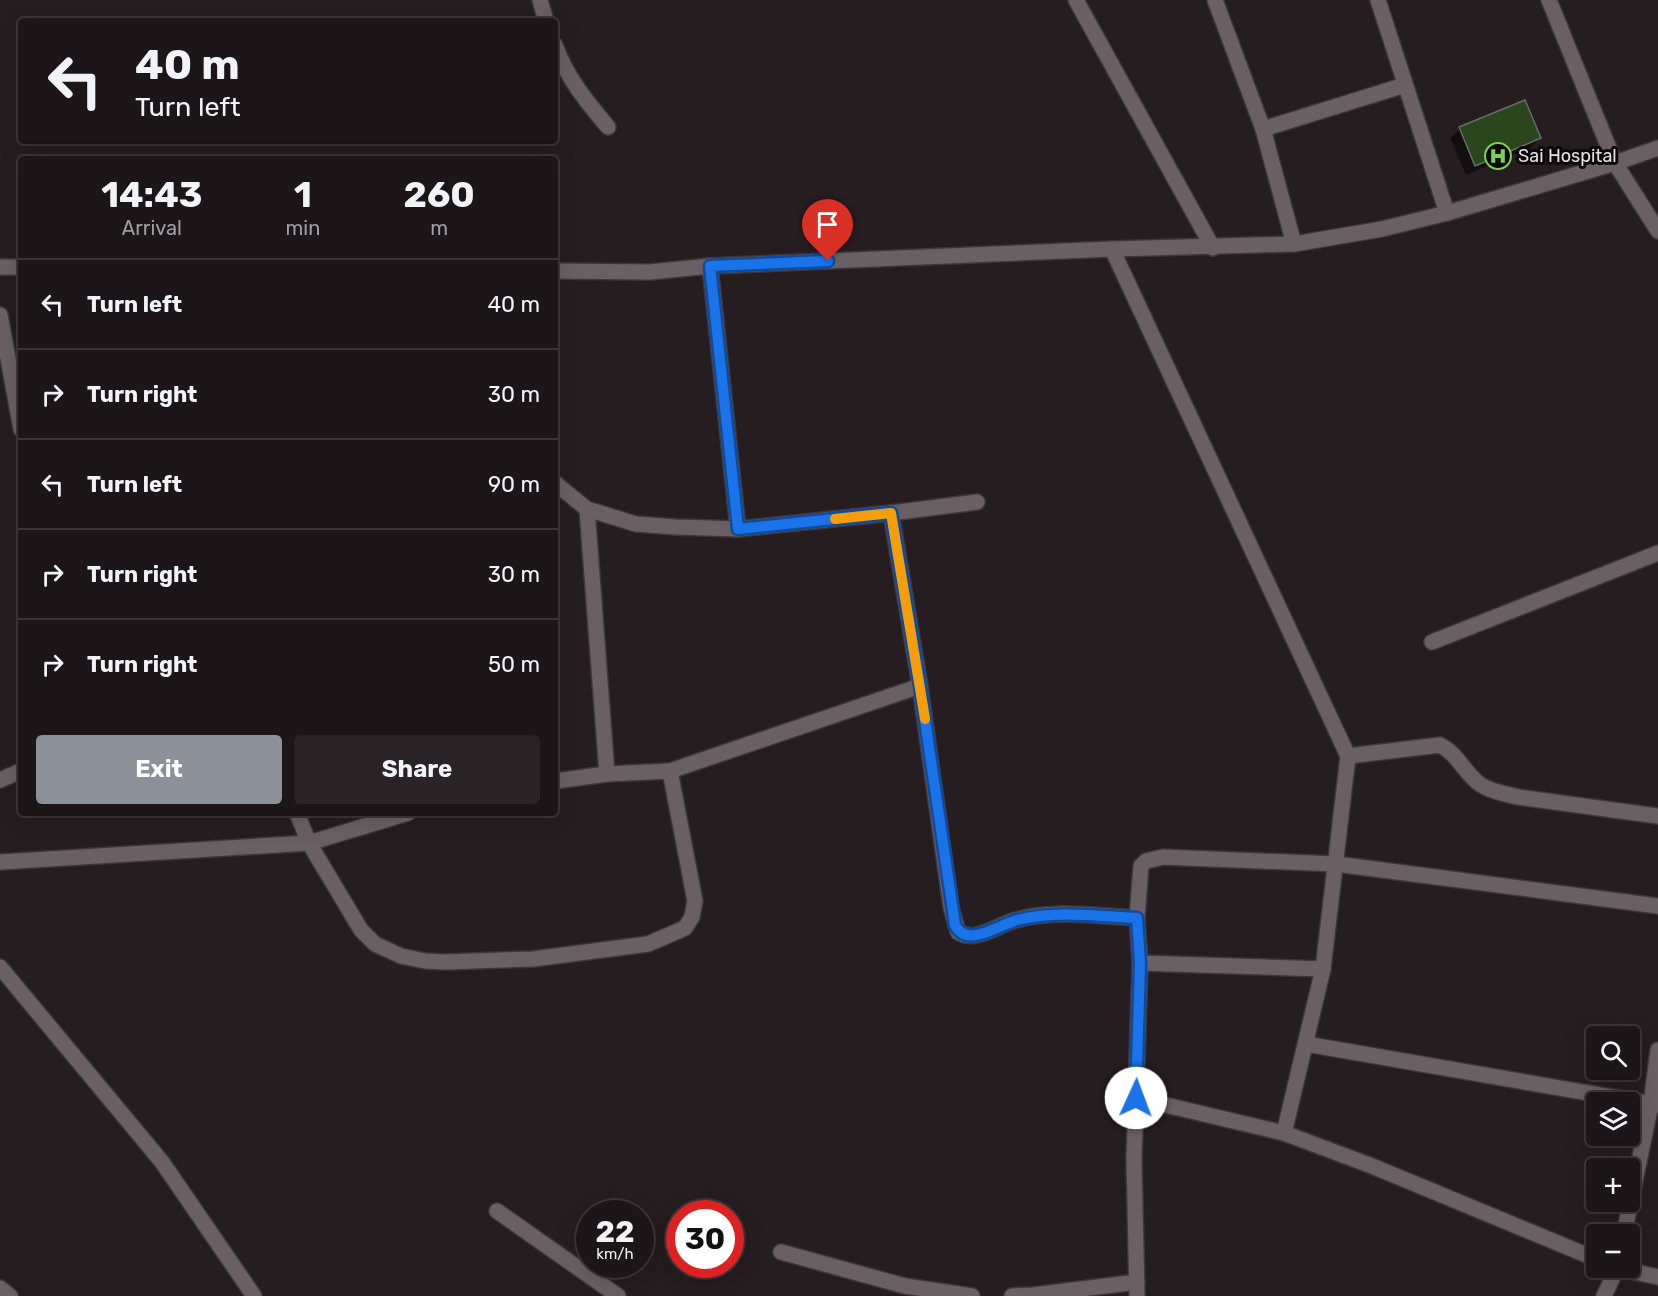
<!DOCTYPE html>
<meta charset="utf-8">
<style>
body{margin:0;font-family:Rubik,sans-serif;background:#292325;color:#f1f3f6;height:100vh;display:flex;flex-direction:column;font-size:22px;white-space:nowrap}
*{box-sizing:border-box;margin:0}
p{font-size:20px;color:#a09fa2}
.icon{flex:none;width:33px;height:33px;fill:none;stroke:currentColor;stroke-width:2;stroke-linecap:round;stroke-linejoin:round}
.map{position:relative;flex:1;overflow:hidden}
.side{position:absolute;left:18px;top:156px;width:540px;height:660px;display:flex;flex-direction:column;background:#1c1618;border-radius:6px;box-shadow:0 6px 24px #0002,0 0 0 2px #3a3537}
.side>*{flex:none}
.hud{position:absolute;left:18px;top:18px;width:540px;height:126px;border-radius:6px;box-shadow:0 6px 24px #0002,0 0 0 2px #3a3537;background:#1c1618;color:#f1f3f6;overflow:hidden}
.tools{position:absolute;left:1586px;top:1026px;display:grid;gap:12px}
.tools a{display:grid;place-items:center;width:54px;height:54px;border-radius:6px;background:#1c1618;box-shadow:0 6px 24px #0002,0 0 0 2px #3a3537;font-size:30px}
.speed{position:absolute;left:576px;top:1200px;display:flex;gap:12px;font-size:30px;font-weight:700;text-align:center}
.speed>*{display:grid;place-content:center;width:78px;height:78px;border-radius:50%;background:#1c1618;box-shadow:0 6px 24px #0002,0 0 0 2px #3a3537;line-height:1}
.speed small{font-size:15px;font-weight:400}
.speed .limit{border:9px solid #d22;background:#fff;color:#111}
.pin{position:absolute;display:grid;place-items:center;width:51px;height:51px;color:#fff;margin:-62px -26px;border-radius:50% 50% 50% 0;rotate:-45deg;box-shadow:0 0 6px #0007}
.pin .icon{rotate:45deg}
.me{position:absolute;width:66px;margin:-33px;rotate:2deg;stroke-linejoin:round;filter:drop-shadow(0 0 4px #0008)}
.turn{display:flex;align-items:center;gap:21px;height:126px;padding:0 18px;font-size:27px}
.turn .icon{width:78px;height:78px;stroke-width:2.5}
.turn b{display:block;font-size:42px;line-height:51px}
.eta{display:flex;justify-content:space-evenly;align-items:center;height:102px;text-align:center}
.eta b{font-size:36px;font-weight:700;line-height:42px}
.cta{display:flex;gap:12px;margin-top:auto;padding:12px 18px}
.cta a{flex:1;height:69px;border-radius:6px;background:#8c9099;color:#fff;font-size:24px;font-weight:700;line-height:69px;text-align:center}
.cta a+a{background:#292325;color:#f1f3f6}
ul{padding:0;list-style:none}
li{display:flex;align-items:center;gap:18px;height:90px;padding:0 18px;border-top:2px solid #3a3537}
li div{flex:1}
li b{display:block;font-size:22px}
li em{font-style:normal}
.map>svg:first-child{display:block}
.shadow{fill:#0007}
.building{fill:#29461c;stroke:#686e66;stroke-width:1.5}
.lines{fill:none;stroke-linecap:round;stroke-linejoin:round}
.minor-casing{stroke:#3d373a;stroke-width:18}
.minor{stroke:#6a6064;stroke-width:15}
.route-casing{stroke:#114b97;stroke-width:15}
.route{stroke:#1a73e8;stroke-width:10}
.slow{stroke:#f59e0b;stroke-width:10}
.labels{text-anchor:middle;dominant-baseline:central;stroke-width:6;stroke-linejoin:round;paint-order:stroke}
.poi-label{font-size:18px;fill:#e5e0e2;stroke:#0c080a;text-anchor:start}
</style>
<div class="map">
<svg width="1658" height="1296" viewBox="0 0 1658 1296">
<rect width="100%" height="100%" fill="#251d20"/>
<path class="shadow" d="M 1460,129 L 1540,138 L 1530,148 L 1466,175 L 1450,138 Z"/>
<path class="building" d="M 1525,100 L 1541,138 L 1475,166 L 1459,127 Z"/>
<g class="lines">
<defs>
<g id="minor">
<path d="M 540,0 L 546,21"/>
<path d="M 1076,0 L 1213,248"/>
<path d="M 1215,0 L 1263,129 L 1294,244"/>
<path d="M 1378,0 L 1447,213"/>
<path d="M 1549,0 L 1615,163 L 1658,231"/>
<path d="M 555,45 C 566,77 587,102 608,127"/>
<path d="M 1263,129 L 1405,85"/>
<path d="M 1112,249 L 1348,756 L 1323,969 L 1284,1133 L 1372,1166 L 1596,1259"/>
<path d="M 710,266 L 738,529"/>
<path d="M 0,267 L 21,267"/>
<path d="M 555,271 L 650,272 L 710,266 L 1112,249 L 1294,244 L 1382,229 L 1447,213 L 1615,163 L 1658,148"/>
<path d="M 0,315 L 21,429"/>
<path d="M 555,483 L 587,509 L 636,524 L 676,527 L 738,529 L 891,513 L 977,502"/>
<path d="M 587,509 L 607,774"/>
<path d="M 891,513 L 920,686 L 951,907 L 958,932 C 976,943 997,925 1016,920 C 1055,909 1097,916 1137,918"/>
<path d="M 1432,642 L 1658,553"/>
<path d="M 1348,756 L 1440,745 C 1456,753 1462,768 1474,779 C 1485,791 1503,793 1518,797 L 1658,816"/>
<path d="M 670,771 L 920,686"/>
<path d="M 0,780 L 21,771"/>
<path d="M 297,813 L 309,843 L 361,930 L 375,944 L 401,956 L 425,961 L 445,962 L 533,959 L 648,944 L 685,928 L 692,917 L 695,901 L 670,771 L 607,774 L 555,781"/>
<path d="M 0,862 L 309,843 L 408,813"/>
<path d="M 1140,963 L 1323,969"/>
<path d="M 0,967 L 162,1162 L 254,1296"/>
<path d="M 1306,1044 L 1658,1105"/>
<path d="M 1136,1098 L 1284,1133"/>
<path d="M 497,1211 L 618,1296"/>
<path d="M 1624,1234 L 1651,1104 L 1658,1050"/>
<path d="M 781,1252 L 905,1286 L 972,1296"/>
<path d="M 1616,1268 L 1658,1277"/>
<path d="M 0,1288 L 10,1296"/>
<path d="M 1012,1296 L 1033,1295 L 1137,1282"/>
<path d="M 1137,1296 L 1134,1159 L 1140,963 L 1137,918 L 1141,866 L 1146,861 L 1163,857 L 1336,864 L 1658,906"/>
<path d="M 1604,1296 L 1617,1268"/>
</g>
</defs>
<use href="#minor" class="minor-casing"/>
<use href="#minor" class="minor"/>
</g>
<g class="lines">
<defs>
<path id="route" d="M 828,261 L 710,266 L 738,529 L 891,513 L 920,686 L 955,925 C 967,949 998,925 1017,920 C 1056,910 1097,916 1137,918 L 1140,963 L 1136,1098"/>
</defs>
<use href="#route" class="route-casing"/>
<use href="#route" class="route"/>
<path class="slow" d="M 835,519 L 891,513 L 925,719"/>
</g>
<defs>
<symbol id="hospital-ring" viewBox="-11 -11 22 22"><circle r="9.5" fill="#0c080a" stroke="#7bd155" stroke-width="1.5"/><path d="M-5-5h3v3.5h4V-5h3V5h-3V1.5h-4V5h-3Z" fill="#7bd155"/></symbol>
</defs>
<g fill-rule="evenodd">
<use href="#hospital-ring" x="1483" y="141" width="30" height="30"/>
</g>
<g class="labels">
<g class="poi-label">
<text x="1518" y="156">Sai Hospital</text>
</g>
</g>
</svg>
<div class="tools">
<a><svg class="icon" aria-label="search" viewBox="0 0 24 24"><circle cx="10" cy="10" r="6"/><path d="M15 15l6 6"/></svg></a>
<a><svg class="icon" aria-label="layers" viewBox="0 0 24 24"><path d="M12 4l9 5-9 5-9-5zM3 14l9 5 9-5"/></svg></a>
<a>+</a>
<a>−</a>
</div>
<div class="speed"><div>22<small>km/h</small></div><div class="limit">30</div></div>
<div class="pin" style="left:828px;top:261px;background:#d93025"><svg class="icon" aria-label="arrive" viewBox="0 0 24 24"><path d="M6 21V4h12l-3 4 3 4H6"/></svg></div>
<svg class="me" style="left:1136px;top:1098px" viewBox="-20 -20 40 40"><circle r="19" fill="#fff"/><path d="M0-13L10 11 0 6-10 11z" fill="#1a73e8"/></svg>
<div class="hud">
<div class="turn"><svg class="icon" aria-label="left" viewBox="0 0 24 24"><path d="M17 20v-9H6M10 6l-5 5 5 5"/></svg><div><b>40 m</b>Turn left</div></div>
</div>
<section class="side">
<div class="eta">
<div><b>14:43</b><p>Arrival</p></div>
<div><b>1</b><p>min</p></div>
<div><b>260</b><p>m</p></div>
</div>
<ul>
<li><svg class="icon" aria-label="left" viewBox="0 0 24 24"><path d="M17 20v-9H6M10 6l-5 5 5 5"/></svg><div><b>Turn left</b></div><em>40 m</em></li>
<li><svg class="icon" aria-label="right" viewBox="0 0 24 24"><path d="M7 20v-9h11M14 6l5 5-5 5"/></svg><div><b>Turn right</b></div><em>30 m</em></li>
<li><svg class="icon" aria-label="left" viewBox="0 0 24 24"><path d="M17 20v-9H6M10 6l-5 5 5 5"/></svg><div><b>Turn left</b></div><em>90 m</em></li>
<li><svg class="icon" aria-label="right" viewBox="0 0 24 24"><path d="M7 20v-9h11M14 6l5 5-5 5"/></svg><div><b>Turn right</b></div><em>30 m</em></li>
<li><svg class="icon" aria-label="right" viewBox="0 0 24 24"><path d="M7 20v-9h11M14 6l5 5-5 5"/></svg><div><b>Turn right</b></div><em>50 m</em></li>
</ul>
<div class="cta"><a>Exit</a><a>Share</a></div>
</section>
</div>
